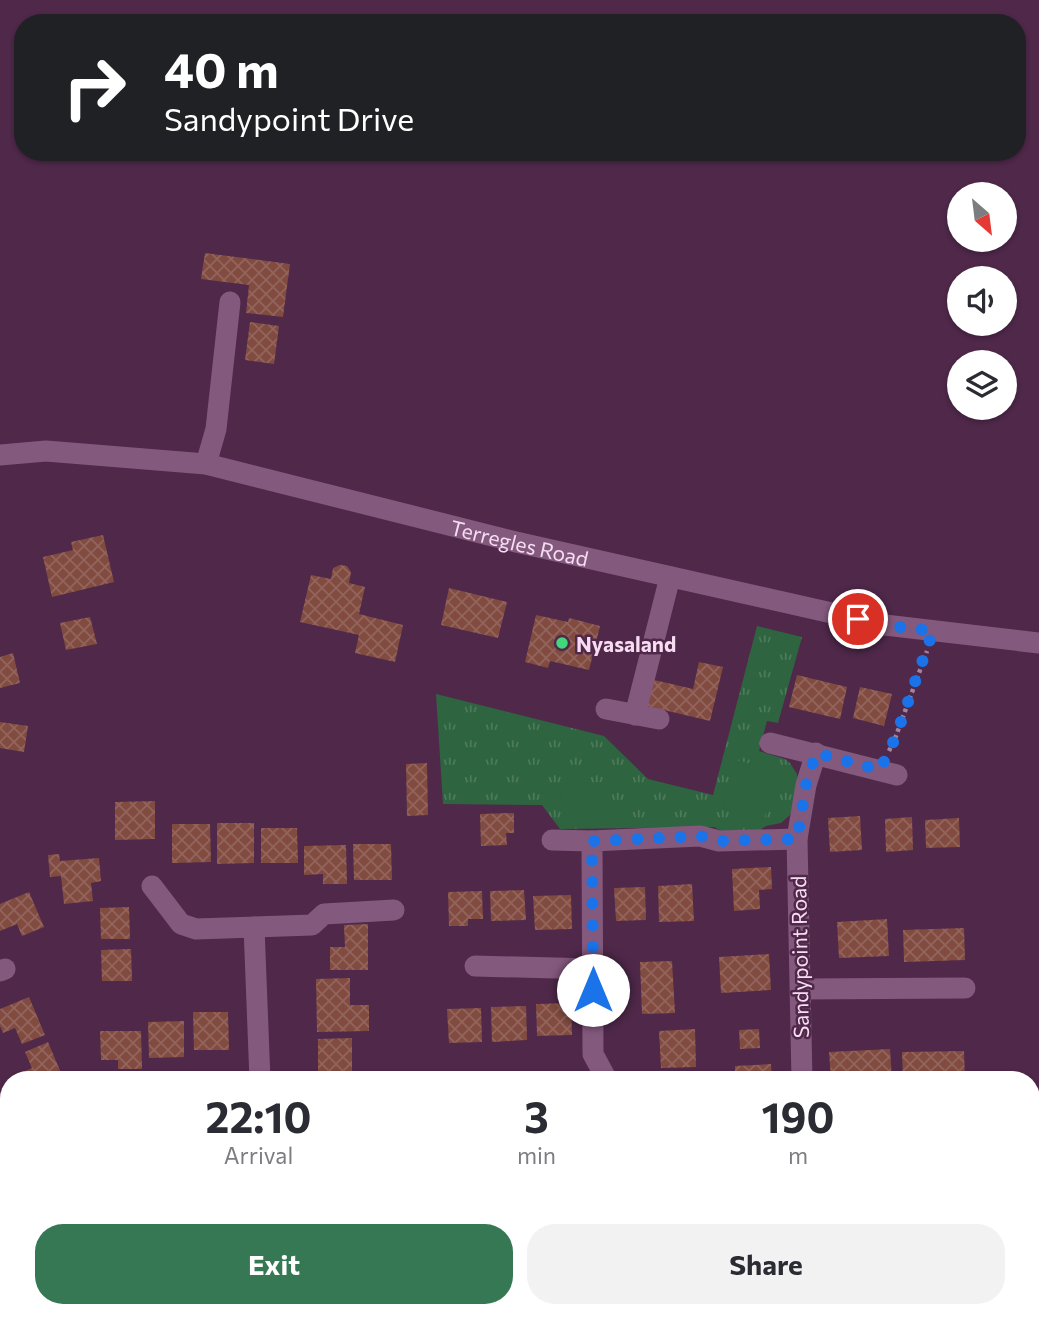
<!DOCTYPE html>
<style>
body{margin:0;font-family:Commissioner,sans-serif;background:#f2f2f3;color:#2b2b33;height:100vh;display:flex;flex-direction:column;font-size:26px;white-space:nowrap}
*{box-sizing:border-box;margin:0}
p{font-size:23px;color:#7c7c81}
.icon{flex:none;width:38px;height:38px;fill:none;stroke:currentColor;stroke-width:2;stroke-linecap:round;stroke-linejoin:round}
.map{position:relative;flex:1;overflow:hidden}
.drawer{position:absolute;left:0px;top:1071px;width:1040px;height:247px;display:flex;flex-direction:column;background:#fff;border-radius:28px 28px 0 0;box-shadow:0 2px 5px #0004}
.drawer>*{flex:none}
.hud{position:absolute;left:14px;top:14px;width:1012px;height:147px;border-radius:28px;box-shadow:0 2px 5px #0004;background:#202124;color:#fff;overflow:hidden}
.needle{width:46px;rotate:152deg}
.controls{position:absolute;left:947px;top:182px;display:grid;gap:14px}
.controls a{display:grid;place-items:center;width:70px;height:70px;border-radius:50%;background:#fff;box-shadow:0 2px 5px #0004;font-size:35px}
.pin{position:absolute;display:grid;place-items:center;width:60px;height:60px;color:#fff;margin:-30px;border:4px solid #fff;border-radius:50%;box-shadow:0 2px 7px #0007}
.me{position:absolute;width:77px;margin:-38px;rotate:0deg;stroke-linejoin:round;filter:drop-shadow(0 0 5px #0008)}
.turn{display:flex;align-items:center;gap:24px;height:147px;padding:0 35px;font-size:32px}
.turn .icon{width:91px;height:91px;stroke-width:2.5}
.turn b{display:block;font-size:49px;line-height:60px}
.eta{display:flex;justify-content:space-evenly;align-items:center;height:119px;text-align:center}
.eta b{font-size:42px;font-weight:700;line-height:49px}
.primary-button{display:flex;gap:14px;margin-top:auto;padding:14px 35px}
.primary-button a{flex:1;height:80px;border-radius:28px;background:#357853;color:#fff;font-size:28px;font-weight:700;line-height:80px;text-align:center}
.primary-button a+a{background:#f2f2f3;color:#2b2b33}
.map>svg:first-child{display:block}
.grass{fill:url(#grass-tufts)}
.park{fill:#2e643f}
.building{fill:url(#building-cross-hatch)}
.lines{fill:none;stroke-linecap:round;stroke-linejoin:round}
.path{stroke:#a3839e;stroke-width:4.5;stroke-dasharray:3.5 3.5;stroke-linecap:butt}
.minor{stroke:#84597e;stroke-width:21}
.route{stroke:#1a73e8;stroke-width:12;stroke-dasharray:0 21.6}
.poi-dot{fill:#42d77b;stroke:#4f284a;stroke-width:2.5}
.labels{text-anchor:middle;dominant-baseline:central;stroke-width:5;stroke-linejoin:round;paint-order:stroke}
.street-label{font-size:21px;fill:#f6ddf1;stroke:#4f284a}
.poi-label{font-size:21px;font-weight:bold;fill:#f6ddf1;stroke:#4f284a;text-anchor:start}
</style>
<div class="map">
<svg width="1039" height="1317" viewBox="0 0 1039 1317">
<defs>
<pattern id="grass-tufts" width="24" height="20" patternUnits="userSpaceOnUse" patternTransform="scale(1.75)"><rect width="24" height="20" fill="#2e643f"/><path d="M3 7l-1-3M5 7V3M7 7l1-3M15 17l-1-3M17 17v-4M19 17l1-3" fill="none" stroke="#4d7a5b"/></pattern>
<pattern id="building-cross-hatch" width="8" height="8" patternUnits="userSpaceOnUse" patternTransform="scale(1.75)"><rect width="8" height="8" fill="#814b40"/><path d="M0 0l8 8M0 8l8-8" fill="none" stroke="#93645c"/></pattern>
</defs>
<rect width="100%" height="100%" fill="#4f284a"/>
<path class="grass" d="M 757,626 L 802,637 L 778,723 L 767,721 L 759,751 L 785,759 L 790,763 L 797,774 L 797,790 L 790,815 L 781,823 L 766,826 L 755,833 L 725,833 L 714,827 L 560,829 L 542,805 L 443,804 L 436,694 L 604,736 L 648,779 L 713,795 Z"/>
<g class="park">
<path d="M 736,760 L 777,771 L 764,819 L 723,808 Z"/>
<path d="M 611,782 L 612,819 L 561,821 L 560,784 Z"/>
</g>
<g class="building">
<path d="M 205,253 L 290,264 L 283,317 L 246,313 L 249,285 L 201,279 Z"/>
<path d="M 250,322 L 279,326 L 274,364 L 245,360 Z"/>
<path d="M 103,535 L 114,582 L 52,597 L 43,557 L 73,550 L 71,542 Z"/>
<path d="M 340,565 L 347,566 L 351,572 L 349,583 L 365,587 L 359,614 L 403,625 L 395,662 L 355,653 L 359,635 L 300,622 L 311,575 L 331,579 L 333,568 Z"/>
<path d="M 449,588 L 507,602 L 498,638 L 441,625 Z"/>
<path d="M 536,615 L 568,622 L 569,618 L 600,626 L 589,670 L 550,661 L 548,668 L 525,662 Z"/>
<path d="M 90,617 L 97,644 L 66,650 L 60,623 Z"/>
<path d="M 13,653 L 20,683 L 0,688 L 0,657 Z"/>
<path d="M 699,662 L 723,667 L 710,721 L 643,705 L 650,679 L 693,689 Z"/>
<path d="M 797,675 L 847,687 L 840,719 L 789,707 Z"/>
<path d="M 860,687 L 892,694 L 884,726 L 853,718 Z"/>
<path d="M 0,722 L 28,726 L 24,752 L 0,748 Z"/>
<path d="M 427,763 L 428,815 L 407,816 L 406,764 Z"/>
<path d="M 155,801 L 155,839 L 115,840 L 115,802 Z"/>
<path d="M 514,813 L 514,833 L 506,833 L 507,845 L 481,846 L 480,814 Z"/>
<path d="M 860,816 L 862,850 L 830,852 L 828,818 Z"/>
<path d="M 912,817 L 913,850 L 886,852 L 885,819 Z"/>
<path d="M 959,818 L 960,847 L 926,848 L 925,820 Z"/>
<path d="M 217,823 L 254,823 L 254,863 L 217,864 Z"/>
<path d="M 172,824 L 210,824 L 211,862 L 172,863 Z"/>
<path d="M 261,828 L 297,828 L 298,863 L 261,863 Z"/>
<path d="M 353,844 L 391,844 L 392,880 L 354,880 Z"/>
<path d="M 346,845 L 347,884 L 323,884 L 323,874 L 304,875 L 304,846 Z"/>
<path d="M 59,854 L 60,861 L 99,858 L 101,881 L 91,883 L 93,901 L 64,904 L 61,876 L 50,877 L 48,855 Z"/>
<path d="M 771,867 L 772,889 L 759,890 L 760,909 L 734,911 L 732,869 Z"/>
<path d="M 692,884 L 694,921 L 659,922 L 658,886 Z"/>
<path d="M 645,887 L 646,920 L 616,921 L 614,888 Z"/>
<path d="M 524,890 L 526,920 L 491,921 L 490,891 Z"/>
<path d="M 482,891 L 483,919 L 468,919 L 468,926 L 449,926 L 448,892 Z"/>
<path d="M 29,892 L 44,927 L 22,936 L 17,924 L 0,931 L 0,904 Z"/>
<path d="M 571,895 L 572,929 L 535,930 L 533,896 Z"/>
<path d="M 129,907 L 130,939 L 101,939 L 100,908 Z"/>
<path d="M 887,919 L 889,956 L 839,958 L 837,922 Z"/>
<path d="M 368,924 L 368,970 L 330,970 L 330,947 L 345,947 L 344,925 Z"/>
<path d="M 964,928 L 965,960 L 904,962 L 903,930 Z"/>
<path d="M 131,949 L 132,981 L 102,981 L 101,950 Z"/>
<path d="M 769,954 L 771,990 L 721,993 L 719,957 Z"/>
<path d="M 672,961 L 675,1013 L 642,1014 L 640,962 Z"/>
<path d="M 350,978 L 350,1005 L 369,1005 L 369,1031 L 317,1032 L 316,979 Z"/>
<path d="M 29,997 L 45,1035 L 22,1044 L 15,1028 L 3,1033 L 0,1026 L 0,1009 Z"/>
<path d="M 571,1003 L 572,1035 L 537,1036 L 536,1004 Z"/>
<path d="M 526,1006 L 527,1040 L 492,1042 L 491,1007 Z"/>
<path d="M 481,1008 L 482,1042 L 449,1043 L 447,1009 Z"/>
<path d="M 193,1012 L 228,1012 L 229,1050 L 194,1050 Z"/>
<path d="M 184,1021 L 184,1057 L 149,1058 L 148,1022 Z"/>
<path d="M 695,1029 L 696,1067 L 661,1068 L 659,1031 Z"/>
<path d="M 759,1029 L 760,1048 L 740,1049 L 739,1030 Z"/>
<path d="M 100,1031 L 141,1031 L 142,1069 L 118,1069 L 118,1060 L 101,1060 Z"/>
<path d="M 352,1038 L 352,1076 L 318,1076 L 318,1039 Z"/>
<path d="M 48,1042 L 64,1080 L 23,1080 L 20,1073 L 32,1068 L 25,1052 Z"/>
<path d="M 890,1049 L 892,1080 L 831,1080 L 829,1052 Z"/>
<path d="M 964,1051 L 965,1080 L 903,1080 L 902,1052 Z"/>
<path d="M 771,1064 L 772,1080 L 735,1080 L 735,1066 Z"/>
<path d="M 692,1073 L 692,1080 L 661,1080 L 661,1075 Z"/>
<path d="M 105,1309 L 130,1309 L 130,1312 L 105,1313 Z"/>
<path d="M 139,1309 L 172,1309 L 172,1312 L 139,1313 Z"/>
<path d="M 178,1309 L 237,1309 L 237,1311 L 178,1313 Z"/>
<rect x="331" y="1309" width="34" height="8"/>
<path d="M 452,1309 L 493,1309 L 494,1317 L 452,1317 Z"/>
<path d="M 501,1309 L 541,1309 L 542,1317 L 502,1317 Z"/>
<path d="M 548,1309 L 601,1309 L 602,1317 L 548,1317 Z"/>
<path d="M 608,1309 L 648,1309 L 649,1317 L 609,1317 Z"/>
<path d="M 654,1309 L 707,1309 L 708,1317 L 655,1317 Z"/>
<path d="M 742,1309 L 780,1309 L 781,1317 L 743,1317 Z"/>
</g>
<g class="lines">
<path class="path" d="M 889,751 L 896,736 L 927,651"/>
<g class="minor">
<path id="s1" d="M 0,455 L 46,451 L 206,464 L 516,542 L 885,625 L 1039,643"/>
<path d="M 206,464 L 216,429 L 230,302"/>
<path d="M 606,709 L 659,719"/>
<path d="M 635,715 L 670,577"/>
<path d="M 770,743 L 897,775"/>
<path d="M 552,840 L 592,841"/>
<path d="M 152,886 L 181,924 L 196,929 L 312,925 L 324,914 L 394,910"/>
<path d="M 254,927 L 260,1080"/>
<path d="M 475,966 L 593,969"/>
<path d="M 0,971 L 5,969"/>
<path d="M 801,989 L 965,988"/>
<path d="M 607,1080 L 593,1054 L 592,841 L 700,836 L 719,841 L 797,839"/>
<path d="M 802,1080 L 797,839 L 806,785 L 816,753"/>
<path d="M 0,1103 L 9,1114"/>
<path d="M 9,1163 L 6,1166 L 2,1207 L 9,1237"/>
<path d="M 21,1309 L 21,1317"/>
<path d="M 278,1309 L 278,1317"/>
</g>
</g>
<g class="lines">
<path class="route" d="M 593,990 L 592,841 L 700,836 L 719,841 L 797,839 L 806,785 L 816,753 L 880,770 L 896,736 L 933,631 L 885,625 L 858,619"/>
</g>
<circle class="poi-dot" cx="562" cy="643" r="7"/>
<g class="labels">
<g class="street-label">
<text stroke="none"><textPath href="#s1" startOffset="530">Terregles Road</textPath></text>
<text transform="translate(799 957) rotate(-91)">Sandypoint Road</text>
</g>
<g class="poi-label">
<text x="576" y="643">Nyasaland</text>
</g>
</g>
</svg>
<div class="controls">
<a><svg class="needle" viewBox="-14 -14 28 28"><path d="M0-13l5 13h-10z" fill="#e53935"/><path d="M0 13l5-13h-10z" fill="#7c7c81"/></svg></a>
<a><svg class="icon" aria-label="sound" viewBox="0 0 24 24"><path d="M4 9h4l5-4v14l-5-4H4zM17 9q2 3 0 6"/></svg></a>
<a><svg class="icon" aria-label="layers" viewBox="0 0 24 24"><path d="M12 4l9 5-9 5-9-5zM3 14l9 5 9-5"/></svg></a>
</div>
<div class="pin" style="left:858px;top:619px;background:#d93025"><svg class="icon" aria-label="arrive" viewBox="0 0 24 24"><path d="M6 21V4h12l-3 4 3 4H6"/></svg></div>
<svg class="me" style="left:593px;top:990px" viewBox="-20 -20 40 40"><circle r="19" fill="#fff"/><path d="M0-13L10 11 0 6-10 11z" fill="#1a73e8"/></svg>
<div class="hud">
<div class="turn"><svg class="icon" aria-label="right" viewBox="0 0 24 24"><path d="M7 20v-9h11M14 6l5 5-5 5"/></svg><div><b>40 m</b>Sandypoint Drive</div></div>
</div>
<section class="drawer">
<div class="eta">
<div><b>22:10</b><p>Arrival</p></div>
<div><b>3</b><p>min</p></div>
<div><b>190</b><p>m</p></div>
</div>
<div class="primary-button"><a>Exit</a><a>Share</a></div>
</section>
</div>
